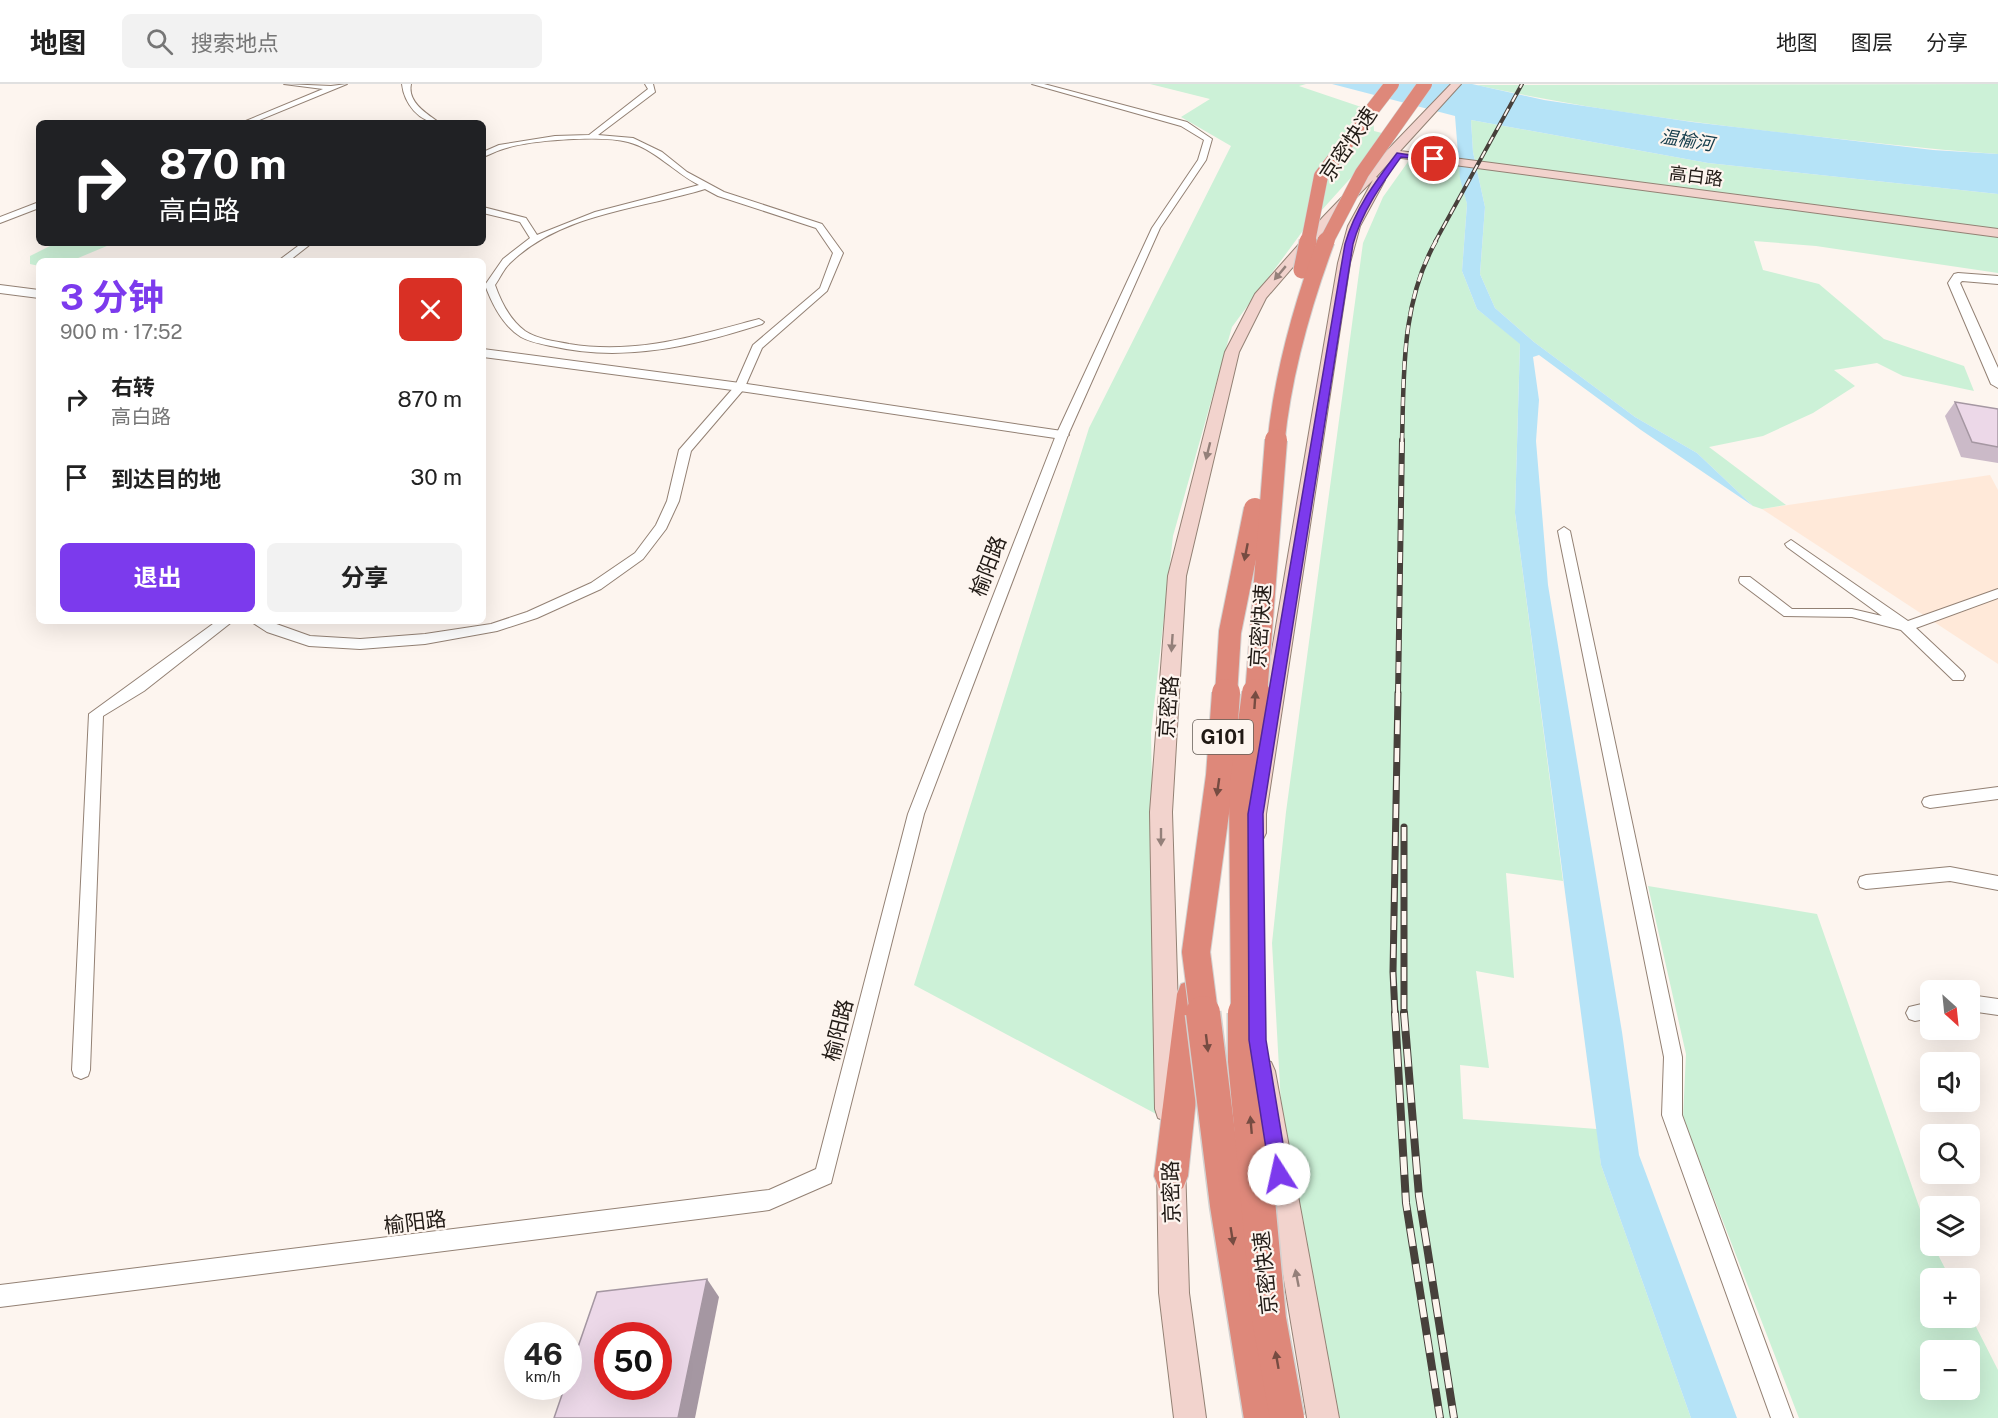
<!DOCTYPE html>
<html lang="zh">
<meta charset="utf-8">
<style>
body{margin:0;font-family:"Public Sans","Noto Sans SC",sans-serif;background:#f2f2f2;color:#222;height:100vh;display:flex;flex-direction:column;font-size:22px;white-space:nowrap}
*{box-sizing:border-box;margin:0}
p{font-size:20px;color:#767676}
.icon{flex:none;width:33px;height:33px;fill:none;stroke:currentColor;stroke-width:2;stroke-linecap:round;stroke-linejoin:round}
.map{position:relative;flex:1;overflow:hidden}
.details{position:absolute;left:36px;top:174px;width:450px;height:366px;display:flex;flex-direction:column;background:#fff;border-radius:9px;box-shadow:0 6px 24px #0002}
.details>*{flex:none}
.hud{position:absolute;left:36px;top:36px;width:450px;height:126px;border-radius:9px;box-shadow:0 6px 24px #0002;background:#202124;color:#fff;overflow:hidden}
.needle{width:39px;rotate:153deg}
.buttons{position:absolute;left:1920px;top:896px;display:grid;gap:12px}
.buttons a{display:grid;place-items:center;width:60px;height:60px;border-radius:9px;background:#fff;box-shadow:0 6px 24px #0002;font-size:30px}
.speed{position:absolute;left:504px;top:1238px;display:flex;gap:12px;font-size:30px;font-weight:700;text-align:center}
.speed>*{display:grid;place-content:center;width:78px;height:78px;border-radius:50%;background:#fff;box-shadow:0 6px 24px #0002;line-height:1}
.speed small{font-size:15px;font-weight:400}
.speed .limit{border:9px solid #d22;background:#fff;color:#111}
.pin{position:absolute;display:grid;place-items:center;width:51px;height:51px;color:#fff;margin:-26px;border:3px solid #fff;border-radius:50%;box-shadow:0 2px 6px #0007}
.me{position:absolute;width:66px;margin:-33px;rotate:350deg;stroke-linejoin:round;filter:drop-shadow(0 0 4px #0008)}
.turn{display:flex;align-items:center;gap:21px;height:126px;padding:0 24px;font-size:27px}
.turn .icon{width:78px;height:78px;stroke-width:2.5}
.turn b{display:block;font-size:42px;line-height:51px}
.round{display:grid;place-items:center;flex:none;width:63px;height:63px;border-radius:9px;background:#f2f2f2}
.overview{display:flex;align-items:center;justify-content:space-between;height:102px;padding:0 24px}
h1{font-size:36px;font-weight:700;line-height:45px;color:#7c3aed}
.action{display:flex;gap:12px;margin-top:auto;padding:12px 24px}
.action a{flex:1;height:69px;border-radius:9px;background:#7c3aed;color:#fff;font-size:24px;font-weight:700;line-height:69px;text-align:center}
.action a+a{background:#f2f2f2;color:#222}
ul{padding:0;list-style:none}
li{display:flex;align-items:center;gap:18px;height:78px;padding:0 24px}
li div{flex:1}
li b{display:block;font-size:22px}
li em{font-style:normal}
header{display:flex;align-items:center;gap:36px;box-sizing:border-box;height:84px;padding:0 30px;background:#fff;border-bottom:2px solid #e0e0e0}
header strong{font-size:28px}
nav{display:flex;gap:33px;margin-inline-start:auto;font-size:21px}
.search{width:420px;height:54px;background:#f2f2f2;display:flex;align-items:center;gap:15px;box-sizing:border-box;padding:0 21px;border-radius:9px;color:#767676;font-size:22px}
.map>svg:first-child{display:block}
.built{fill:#ffe9d9}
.green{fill:#ccf1d7;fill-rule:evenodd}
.water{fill:#b5e3f7}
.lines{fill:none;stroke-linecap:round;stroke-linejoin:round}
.minor-casing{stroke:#938174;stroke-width:2}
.tertiary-casing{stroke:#938174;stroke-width:2}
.secondary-casing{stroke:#938174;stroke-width:2}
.trunk-casing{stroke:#d3d1d0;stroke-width:2}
.minor{fill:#fff;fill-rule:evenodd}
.tertiary{fill:#fff;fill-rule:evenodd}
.secondary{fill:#f2d3cd;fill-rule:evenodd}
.trunk{fill:#de887a;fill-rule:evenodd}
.rail-far4-casing{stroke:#47403b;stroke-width:4}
.rail-far3-casing{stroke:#47403b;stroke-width:4.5}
.rail-far2-casing{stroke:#47403b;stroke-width:6}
.rail-far1-casing{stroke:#47403b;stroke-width:7}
.rail-casing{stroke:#47403b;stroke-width:8}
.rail-far4{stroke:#fdf5ef;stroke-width:2;stroke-dasharray:8;stroke-linecap:butt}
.rail-far3{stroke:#fdf5ef;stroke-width:3;stroke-dasharray:9;stroke-linecap:butt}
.rail-far2{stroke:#fdf5ef;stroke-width:4;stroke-dasharray:11;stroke-linecap:butt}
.rail-far1{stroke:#fdf5ef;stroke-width:4.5;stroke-dasharray:14;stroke-linecap:butt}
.rail{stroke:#fdf5ef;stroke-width:6;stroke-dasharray:18;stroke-linecap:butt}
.trunk-bridge-far4-casing{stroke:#d3d1d0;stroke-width:15;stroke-linecap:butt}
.trunk-bridge-far3-casing{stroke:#d3d1d0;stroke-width:19;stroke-linecap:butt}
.trunk-bridge-far2-casing{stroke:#d3d1d0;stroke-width:24;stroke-linecap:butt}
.trunk-bridge-far1-casing{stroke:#d3d1d0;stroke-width:30;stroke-linecap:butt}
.trunk-bridge-casing{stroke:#d3d1d0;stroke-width:37;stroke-linecap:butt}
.trunk-bridge-far4{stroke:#de887a;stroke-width:14}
.trunk-bridge-far3{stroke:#de887a;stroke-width:17}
.trunk-bridge-far2{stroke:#de887a;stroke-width:22}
.trunk-bridge-far1{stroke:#de887a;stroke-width:28}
.trunk-bridge{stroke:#de887a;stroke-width:34}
.wall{fill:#cbbac8}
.shaded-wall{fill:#a597a2}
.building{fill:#ecd8e8;stroke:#a597a2;stroke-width:1.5;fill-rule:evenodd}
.oneway{fill:#94807a}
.oneway2{fill:#764c42}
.route{fill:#7c3aed;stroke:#51269a;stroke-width:1.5}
.labels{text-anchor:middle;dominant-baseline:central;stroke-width:4.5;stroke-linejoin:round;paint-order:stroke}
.far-water-label{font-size:18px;font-style:italic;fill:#133b4a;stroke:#fdf5ef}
.far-street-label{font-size:18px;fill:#211a15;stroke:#fdf5ef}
.shield{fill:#fdf5ef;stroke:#635c56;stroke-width:1.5}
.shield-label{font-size:20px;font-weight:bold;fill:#211a15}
.street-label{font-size:21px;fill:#211a15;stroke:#fdf5ef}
</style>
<header>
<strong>地图</strong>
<div class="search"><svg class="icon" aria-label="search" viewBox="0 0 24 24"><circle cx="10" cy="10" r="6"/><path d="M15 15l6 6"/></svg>搜索地点</div>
<nav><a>地图</a><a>图层</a><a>分享</a></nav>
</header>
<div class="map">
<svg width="1998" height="1334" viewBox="0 0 1998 1334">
<rect width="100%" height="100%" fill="#fdf5ef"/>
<path class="built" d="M 1990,391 L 1998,406 L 1998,580 L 1762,425 Z"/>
<g class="green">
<path d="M 1150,0 L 1306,0 L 1299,2 L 1373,27 L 1374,47 L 1386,50 L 1357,87 L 1302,148 L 1232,243 L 1173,452 L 1151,649 L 1158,1031 L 914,901 L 1089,344 L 1231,62 L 1181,33 L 1210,15 Z"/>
<path d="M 1998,0 L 1998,70 C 1924,65 1850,56 1776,48 C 1675,36 1575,23 1476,1 Z"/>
<path d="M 1471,36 L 1708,79 L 1998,110 L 1998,189 L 1816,162 L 1754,157 L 1763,186 L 1819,200 L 1884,255 L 1964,282 L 1974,307 L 1903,292 L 1877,279 L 1834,286 L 1855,302 L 1813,329 L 1763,352 L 1709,363 L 1786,421 L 1762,425 L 1753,422 L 1697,369 L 1635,333 L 1534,258 L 1495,224 L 1480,190 L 1485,123 L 1473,68 Z"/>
<path d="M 1410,75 L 1459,81 L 1467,120 L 1462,187 L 1477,225 L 1520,259 L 1515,429 L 1563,797 L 1506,789 L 1514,894 L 1476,887 L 1489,984 L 1460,981 L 1463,1035 L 1597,1045 L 1601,1081 L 1691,1334 L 1320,1334 L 1281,1020 L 1272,859 L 1286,728 L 1363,159 L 1383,113 Z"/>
<path d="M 56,159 L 114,159 L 71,177 L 39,177 L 39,182 L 30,180 L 30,172 Z"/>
<path d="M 1648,802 L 1817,830 L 1930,1154 L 1930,1161 L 1933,1161 L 1950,1194 L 1930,1194 L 1930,1233 L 1970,1231 L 1998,1286 L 1998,1334 L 1799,1334 L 1683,1034 L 1686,970 ZM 1930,1266 L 1970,1266 L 1970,1305 L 1930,1305 Z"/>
</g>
<path class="water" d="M 1332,0 L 1472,0 L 1544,16 L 1692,38 L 1933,66 L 1998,70 L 1998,110 L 1708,79 L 1471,36 L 1473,68 L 1485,123 L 1480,190 L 1495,224 L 1534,258 L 1635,333 L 1697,369 L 1753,422 L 1641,346 L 1539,271 L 1533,273 L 1539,316 L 1536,357 L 1548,501 L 1622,948 L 1639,1071 L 1737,1334 L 1691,1334 L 1601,1081 L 1515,429 L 1520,260 L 1477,225 L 1462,187 L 1467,120 L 1460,94 L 1455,32 Z"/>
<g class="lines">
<defs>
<g id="minor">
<path d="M 284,0 L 331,2 L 347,0 L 252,39 L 241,39 L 323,5 Z"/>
<path d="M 402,0 L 411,0 C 407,18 427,30 440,39 C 419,39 404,19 402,0 Z"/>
<path d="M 645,0 L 653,0 L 655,8 L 598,51 L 633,54 L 662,68 L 687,88 L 724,108 L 822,140 L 843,169 L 827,207 L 762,264 L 744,305 L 691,367 L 679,417 L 666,445 L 643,475 L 601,505 L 537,534 L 497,547 L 425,560 L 360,565 L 309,562 L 267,548 L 250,537 L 268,537 L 310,552 L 360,555 L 425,550 L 491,540 L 527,528 L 591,499 L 635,469 L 656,441 L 667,417 L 679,366 L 735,302 L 753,261 L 820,204 L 833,169 L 816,144 L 718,112 L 705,105 C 641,125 562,129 511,178 C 504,184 500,194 495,201 C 501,218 510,236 525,247 C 537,255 554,257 569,260 C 636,271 695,252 759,235 L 764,238 L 762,240 C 694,262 623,279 551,262 C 541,260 530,258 521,253 C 503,242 492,220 485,201 L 503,175 L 530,154 L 520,138 L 483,129 L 483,123 L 526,134 L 537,151 L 595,128 L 699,101 C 675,89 655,65 628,58 C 601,51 526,56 500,66 C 494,68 489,71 483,73 L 483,68 L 499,61 L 555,52 L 589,51 L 648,5 Z"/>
<path d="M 1032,0 L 1044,0 L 1187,38 L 1212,55 L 1206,76 L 1160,144 L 1068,351 L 924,730 L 831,1099 L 769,1126 L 0,1223 L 0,1201 L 769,1106 L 816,1085 L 908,730 L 1056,351 L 1152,144 L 1198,76 L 1204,56 L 1181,42 Z"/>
<path d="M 39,118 L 39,124 L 0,139 L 0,133 Z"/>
<path d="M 302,159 L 312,159 L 289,177 L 278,177 Z"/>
<path d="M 1564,443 L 1570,447 L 1682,973 L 1682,1031 L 1793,1334 L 1771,1334 L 1662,1031 L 1664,973 L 1558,447 Z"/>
<path d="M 1791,456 L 1908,537 L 1998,505 L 1998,514 L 1916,544 L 1963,588 L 1965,592 L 1963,596 L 1953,596 L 1901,546 L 1852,533 L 1784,532 L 1740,499 L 1739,496 L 1740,493 L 1750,493 L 1792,525 L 1852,525 L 1882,532 L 1787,463 L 1785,460 Z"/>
<path d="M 217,537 L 233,537 L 144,607 L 103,632 L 90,986 L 88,992 L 81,995 L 74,992 L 72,986 L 89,630 Z"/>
<path d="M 1998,703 L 1998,715 L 1930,724 L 1924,722 L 1922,718 L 1924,714 L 1930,712 Z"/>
<path d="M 1950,783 L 1998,792 L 1998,806 L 1950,797 L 1866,805 L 1860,803 L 1858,798 L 1860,793 L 1866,791 Z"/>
<path d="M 1970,911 L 1998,915 L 1998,931 L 1970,927 Z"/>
<path d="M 1930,918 L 1930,934 L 1915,937 L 1909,935 L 1906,929 L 1909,923 Z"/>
</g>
<g id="tertiary">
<path d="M 1958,189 L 1998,192 L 1998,200 L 1962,197 L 1960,199 L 1998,284 L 1998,304 L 1991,300 L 1948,199 L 1954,190 Z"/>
<path d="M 0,201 L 39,206 L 39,214 L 0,209 Z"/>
<path d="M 483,265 L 740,299 L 1062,347 L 1069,351 L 1062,355 L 740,307 L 483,273 Z"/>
</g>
<g id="secondary">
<path d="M 1451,0 L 1461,0 L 1400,67 L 1998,145 L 1998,153 L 1394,73 L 1376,93 L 1385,96 L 1360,142 L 1350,179 L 1266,730 L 1266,749 L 1263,755 L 1255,758 L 1247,755 L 1244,749 L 1244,730 L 1338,179 L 1348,142 L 1373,96 L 1331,139 L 1266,214 L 1239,268 L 1186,492 L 1172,728 L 1181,1025 L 1178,1034 L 1168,1038 L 1158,1034 L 1155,1025 L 1150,728 L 1168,492 L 1225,268 L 1255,210 L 1323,133 Z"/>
<path d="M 1262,975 L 1271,978 L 1275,987 L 1339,1334 L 1307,1334 L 1249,987 L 1253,978 Z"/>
<path d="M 1171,1066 L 1181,1070 L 1185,1080 L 1189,1209 L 1206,1334 L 1174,1334 L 1159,1209 L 1157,1080 L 1161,1070 Z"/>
</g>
<path id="trunk" d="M 1192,896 L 1203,900 L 1207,910 L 1188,1092 L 1183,1104 L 1171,1109 L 1159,1104 L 1154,1092 L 1177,910 L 1181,900 Z"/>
</defs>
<use href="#minor" class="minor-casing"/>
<use href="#tertiary" class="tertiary-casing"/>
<use href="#secondary" class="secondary-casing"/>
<use href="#trunk" class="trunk-casing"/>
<use href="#minor" class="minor"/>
<use href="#tertiary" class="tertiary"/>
<use href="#secondary" class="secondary"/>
<use href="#trunk" class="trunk"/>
<defs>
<path id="rail-far4" d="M 1435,158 L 1522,0"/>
<path id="rail-far3" d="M 1402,358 C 1404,289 1401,219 1436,157"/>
<path id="rail-far2" d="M 1398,611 L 1402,356"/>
<g id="rail-far1">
<path d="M 1404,743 L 1404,930"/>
<path d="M 1395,930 L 1393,888 L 1398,609"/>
</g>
<g id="rail">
<path d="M 1395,929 L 1406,1119 L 1440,1334"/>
<path d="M 1404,929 L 1419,1112 L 1454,1334"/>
</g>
</defs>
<use href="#rail-far4" class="rail-far4-casing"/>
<use href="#rail-far3" class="rail-far3-casing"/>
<use href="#rail-far2" class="rail-far2-casing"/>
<use href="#rail-far1" class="rail-far1-casing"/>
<use href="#rail" class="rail-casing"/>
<use href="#rail-far4" class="rail-far4"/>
<use href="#rail-far3" class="rail-far3"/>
<use href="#rail-far2" class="rail-far2"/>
<use href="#rail-far1" class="rail-far1"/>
<use href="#rail" class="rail"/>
<defs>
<g id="trunk-bridge-far4">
<path d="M 1308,158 L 1321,92 L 1392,0"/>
<path d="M 1326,158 L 1362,89 L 1425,0"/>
</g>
<g id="trunk-bridge-far3">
<path d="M 1302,186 L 1308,157"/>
<path d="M 1276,358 C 1283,288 1302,222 1326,157"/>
</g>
<g id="trunk-bridge-far2">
<path d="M 1226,611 L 1230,548 L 1255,425"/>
<path d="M 1256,611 L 1276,356"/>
</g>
<g id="trunk-bridge-far1">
<path d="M 1204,930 L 1196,868 L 1220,692 L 1226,609"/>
<path d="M 1245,930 L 1243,706 L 1256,609"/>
</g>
<g id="trunk-bridge">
<path d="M 1203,929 L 1227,1121 L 1261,1334"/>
<path d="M 1245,929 L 1245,977 L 1269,1235 L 1287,1334"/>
</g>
</defs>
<use href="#trunk-bridge-far4" class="trunk-bridge-far4-casing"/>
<use href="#trunk-bridge-far3" class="trunk-bridge-far3-casing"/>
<use href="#trunk-bridge-far2" class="trunk-bridge-far2-casing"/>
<use href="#trunk-bridge-far1" class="trunk-bridge-far1-casing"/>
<use href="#trunk-bridge" class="trunk-bridge-casing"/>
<use href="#trunk-bridge-far4" class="trunk-bridge-far4"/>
<use href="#trunk-bridge-far3" class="trunk-bridge-far3"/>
<use href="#trunk-bridge-far2" class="trunk-bridge-far2"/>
<use href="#trunk-bridge-far1" class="trunk-bridge-far1"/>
<use href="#trunk-bridge" class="trunk-bridge"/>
</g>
<path class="wall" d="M 1955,318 L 1998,325 L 1998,379 L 1961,373 L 1945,332 Z"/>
<path class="shaded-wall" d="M 707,1195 L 719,1213 L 695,1334 L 678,1334 Z"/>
<g class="building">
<path d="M 1955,318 L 1998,325 L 1998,363 L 1972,358 Z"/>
<path d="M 707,1195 L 678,1334 L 554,1334 L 565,1302 L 568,1302 L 568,1292 L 597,1208 ZM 608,1251 L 658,1251 L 658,1302 L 608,1302 Z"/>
</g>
<defs><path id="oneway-solid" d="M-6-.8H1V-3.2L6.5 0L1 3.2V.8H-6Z" transform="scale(1.5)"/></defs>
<g class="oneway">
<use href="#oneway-solid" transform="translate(1280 189) rotate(130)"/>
<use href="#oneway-solid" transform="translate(1208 367) rotate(104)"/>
<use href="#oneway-solid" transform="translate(1172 559) rotate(94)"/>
<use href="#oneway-solid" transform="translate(1161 753) rotate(90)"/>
<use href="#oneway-solid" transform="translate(1297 1194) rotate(-101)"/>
</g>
<g class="oneway2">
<use href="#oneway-solid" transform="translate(1246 468) rotate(101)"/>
<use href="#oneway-solid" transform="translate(1255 616) rotate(-86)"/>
<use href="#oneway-solid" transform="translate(1218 703) rotate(98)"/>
<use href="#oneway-solid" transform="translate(1207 959) rotate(83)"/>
<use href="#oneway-solid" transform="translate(1251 1041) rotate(-95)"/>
<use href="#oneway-solid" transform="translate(1232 1152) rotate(81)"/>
<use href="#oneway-solid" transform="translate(1277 1276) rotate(-100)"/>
</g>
<path class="route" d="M 1397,69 L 1437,75 L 1434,77 L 1401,73 C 1381,101 1362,127 1353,160 L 1263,730 L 1266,956 L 1288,1090 L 1285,1097 L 1279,1099 L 1273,1097 L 1270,1090 L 1249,956 L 1248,730 L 1345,160 C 1355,125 1375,98 1397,69 Z"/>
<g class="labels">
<g class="far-water-label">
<text transform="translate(1687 56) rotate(9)">温榆河</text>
</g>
<g class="far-street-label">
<text transform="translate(1696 92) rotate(7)">高白路</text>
</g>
<rect class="shield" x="1193" y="636" width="60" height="34" rx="4.5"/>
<g class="shield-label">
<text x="1223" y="653">G101</text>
</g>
<g class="street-label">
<text transform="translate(1348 60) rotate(-56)">京密快速</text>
<text transform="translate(988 482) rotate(-69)">榆阳路</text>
<text transform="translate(1260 542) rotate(-86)">京密快速</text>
<text transform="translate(1168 623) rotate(-86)">京密路</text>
<text transform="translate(838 946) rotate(-76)">榆阳路</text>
<text transform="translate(1171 1108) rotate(-92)">京密路</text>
<text transform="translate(415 1138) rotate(-7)">榆阳路</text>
<text transform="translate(1265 1189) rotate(-96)">京密快速</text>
</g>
</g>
</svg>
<div class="buttons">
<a><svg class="needle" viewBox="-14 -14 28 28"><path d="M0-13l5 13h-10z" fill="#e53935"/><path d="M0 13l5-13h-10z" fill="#767676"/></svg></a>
<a><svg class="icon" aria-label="sound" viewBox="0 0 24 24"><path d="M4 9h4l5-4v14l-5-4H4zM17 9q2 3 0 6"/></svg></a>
<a><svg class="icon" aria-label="search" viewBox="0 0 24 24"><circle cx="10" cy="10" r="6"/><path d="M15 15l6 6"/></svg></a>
<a><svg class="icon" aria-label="layers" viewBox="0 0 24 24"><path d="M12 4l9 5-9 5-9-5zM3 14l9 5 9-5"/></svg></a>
<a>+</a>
<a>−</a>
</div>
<div class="speed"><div>46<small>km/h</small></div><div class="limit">50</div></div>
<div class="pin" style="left:1434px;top:75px;background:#d93025"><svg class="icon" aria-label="arrive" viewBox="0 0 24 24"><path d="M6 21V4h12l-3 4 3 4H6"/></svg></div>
<svg class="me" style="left:1279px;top:1090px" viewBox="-20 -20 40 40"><circle r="19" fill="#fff"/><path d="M0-13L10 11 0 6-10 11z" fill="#7c3aed"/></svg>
<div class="hud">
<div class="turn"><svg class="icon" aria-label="right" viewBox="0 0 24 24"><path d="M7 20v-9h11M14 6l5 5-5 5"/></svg><div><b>870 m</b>高白路</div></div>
</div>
<section class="details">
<div class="overview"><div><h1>3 分钟</h1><p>900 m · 17:52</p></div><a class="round" style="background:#d93025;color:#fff"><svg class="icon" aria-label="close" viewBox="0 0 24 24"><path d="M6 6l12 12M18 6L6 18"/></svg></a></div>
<ul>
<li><svg class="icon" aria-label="right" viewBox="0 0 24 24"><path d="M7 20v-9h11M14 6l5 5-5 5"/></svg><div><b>右转</b><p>高白路</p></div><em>870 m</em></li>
<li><svg class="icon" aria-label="arrive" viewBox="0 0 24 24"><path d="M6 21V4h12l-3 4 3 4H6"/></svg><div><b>到达目的地</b></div><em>30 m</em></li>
</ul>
<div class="action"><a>退出</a><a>分享</a></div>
</section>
</div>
